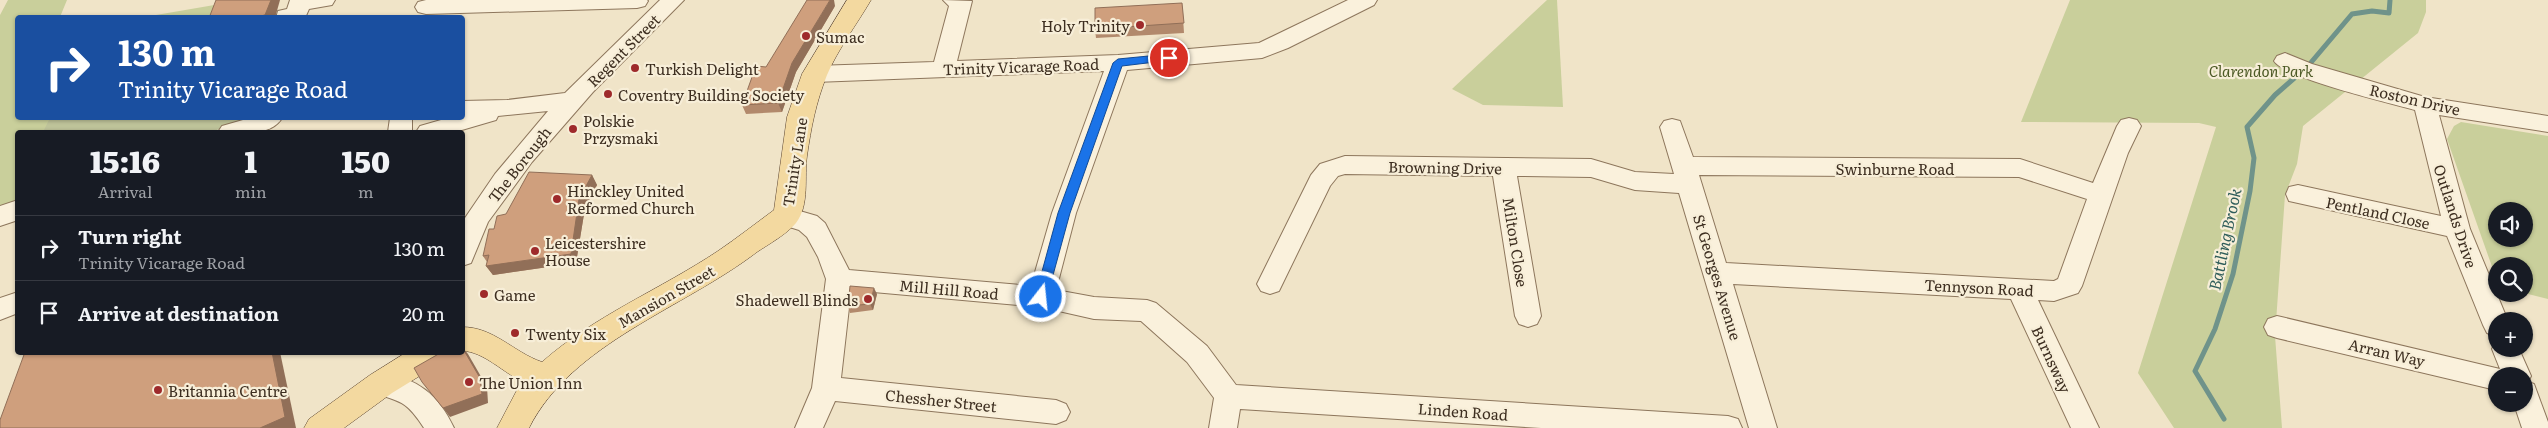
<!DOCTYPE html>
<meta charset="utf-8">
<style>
body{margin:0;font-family:Literata,serif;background:#20242c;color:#f1f3f6;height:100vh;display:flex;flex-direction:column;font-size:19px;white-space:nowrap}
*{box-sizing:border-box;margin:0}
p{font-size:16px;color:#9ea1a6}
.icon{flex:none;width:28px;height:28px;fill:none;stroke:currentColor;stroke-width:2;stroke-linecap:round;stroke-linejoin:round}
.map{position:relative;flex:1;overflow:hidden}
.side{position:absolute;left:15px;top:130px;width:450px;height:225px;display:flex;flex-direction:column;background:#171b24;border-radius:5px;box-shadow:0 1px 4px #0004}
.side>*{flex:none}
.hud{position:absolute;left:15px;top:15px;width:450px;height:105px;border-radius:5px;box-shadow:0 1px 4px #0004;background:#1a4fa0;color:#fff;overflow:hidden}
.controls{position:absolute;left:2488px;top:202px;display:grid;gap:10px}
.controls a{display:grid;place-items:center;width:45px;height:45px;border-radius:50%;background:#171b24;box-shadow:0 1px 4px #0004;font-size:25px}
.pin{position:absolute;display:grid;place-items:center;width:42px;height:42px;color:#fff;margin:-21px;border:2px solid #fff;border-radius:50%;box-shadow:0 1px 5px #0007}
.me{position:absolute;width:55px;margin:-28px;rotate:16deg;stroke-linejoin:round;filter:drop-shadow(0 0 4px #0008)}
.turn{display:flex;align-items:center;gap:18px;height:105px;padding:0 20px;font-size:22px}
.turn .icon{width:65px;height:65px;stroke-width:2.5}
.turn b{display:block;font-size:35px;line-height:42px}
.eta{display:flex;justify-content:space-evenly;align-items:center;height:85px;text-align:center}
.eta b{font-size:30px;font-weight:800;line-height:35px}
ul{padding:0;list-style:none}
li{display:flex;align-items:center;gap:15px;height:65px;padding:0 20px;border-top:1px solid #363941}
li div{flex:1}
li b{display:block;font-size:19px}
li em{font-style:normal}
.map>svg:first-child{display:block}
.green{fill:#c9cf9b;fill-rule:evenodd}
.cemetery{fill:#bfc49a}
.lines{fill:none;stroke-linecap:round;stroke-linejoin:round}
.stream{stroke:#6f938a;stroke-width:5}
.minor-casing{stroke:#8d765c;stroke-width:2}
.major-casing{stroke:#5b4430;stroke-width:1}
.minor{fill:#faf1dc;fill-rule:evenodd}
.major{fill:#f3d9a0;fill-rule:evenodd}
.wall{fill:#b2896c}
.shaded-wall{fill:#916f58}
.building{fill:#cf9f7d;stroke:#916f58}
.route{fill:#1a73e8;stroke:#114b97}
.poi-dot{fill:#9e2a2b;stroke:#f7eed8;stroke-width:2}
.labels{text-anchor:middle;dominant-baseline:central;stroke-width:4.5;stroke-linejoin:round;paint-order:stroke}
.poi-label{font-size:15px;fill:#3d2e20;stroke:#f7eed8;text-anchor:start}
.street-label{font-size:15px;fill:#3d2e20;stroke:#f7eed8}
.park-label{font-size:15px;font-style:italic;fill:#4d5a26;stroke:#f7eed8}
.water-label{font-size:16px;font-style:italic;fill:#2f5d5a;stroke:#f7eed8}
</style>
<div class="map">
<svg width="2548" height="428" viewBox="0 0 2548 428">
<rect width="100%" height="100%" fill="#f0e4c8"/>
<g class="green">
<path d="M 8,0 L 67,0 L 60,17 L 18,18 L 18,118 L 85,118 L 77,132 L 18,132 L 17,199 L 0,207 L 0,15 Z"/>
<path d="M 1547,0 L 1557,0 L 1563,107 L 1483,105 L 1452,89 Z"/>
<path d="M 2070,0 L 2426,0 L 2426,12 L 2418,33 L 2303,126 L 2297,164 L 2285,195 L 2275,336 L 2282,428 L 2174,428 L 2138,373 L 2216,127 L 2199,123 L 2021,122 Z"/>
<path d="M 226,3 L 221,17 L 155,18 L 156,15 Z"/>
<path d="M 2461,122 L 2548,136 L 2548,299 L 2524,293 L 2524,266 L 2496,266 L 2496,278 L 2447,139 L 2454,126 ZM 2496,211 L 2524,211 L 2524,239 L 2496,239 Z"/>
</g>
<path class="cemetery" d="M 50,118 L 256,118 L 210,132 L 43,132 Z"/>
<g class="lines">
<g class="stream">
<path d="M 2308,66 L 2352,14 L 2372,11 L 2389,13 L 2390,0"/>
<path d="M 2224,419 L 2195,371 L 2215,329 L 2233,274 L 2250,191 L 2254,158 L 2247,127 L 2275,95 L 2299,74"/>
</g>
<defs>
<g id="minor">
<path d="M 290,0 L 335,0 L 332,5 L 309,9 L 305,18 L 276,18 L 278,11 L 287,9 Z"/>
<path d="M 426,0 L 647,0 L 648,1 L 645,6 L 637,8 L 426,14 L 418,12 L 415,7 L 418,2 Z"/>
<path d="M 660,0 L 684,0 L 593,92 L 532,162 L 488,222 L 471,263 L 462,266 L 462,222 L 465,218 L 495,174 L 548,111 L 498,116 L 496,120 L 455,132 L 416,132 L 420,126 L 448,118 L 462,118 L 462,101 L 507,100 L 565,93 Z"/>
<path d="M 943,0 L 972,1 L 957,61 L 1118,55 L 1259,43 L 1348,0 L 1377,0 L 1374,5 L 1288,48 L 1262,58 L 1127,70 L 1076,213 L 1056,290 L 1094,297 L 1147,300 L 1156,303 L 1207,346 L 1236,385 L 1728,416 L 1738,419 L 1742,428 L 1541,428 L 1240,409 L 1237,428 L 1209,428 L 1214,398 L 1187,362 L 1141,321 L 1094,319 L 1041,307 L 851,290 L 841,378 L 1056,400 L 1066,404 L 1070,412 L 1066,420 L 1056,424 L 835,401 L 823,428 L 795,428 L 812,388 L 826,279 L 818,257 L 807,237 L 799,230 L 777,223 L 773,216 L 777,209 L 786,207 L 817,216 L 825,223 L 849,270 L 1031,286 L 1052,213 L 1104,71 L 815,82 L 807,80 L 804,74 L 807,68 L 815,66 L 934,62 L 949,6 Z"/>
<path d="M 2285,53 L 2312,64 L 2425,97 L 2548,116 L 2548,132 L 2439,115 L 2470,229 L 2508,321 L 2496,321 L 2496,336 L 2487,333 L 2483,325 L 2447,236 L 2289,201 L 2286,194 L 2289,187 L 2298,185 L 2441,216 L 2415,110 C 2390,103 2284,78 2274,61 L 2277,56 Z"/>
<path d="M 250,118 L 282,118 C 271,137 237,134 218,132 L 222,126 Z"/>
<path d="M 390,118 L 412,118 L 412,132 L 388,132 Z"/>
<path d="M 2129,118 L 2137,120 L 2141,126 L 2128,153 L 2082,286 L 2078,293 L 2054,301 L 2038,300 L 2099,428 L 2071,428 L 2011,299 L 1733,284 L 1777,428 L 1749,428 L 1679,193 L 1635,190 L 1591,177 L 1517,176 L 1541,316 L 1537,324 L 1528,327 L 1519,324 L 1515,316 L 1493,176 L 1345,174 L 1338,176 L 1330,186 L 1279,291 L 1270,294 L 1261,291 L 1257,284 L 1311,175 L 1320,164 L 1345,156 L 1591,159 L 1635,172 L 1674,174 L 1660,127 L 1664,121 L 1672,119 L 1680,121 L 1693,157 L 2020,159 L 2093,183 L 2117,126 L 2121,120 ZM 1699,175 L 2019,177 L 2087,199 L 2058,279 L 2054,281 L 1726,263 Z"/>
<path d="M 18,200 L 18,220 L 0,226 L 0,206 Z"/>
<path d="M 18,292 L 18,313 L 0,320 L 0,298 Z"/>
<path d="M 2277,316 L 2500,369 L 2492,349 L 2496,341 L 2496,349 L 2519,349 L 2531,376 L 2528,382 L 2534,384 L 2548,422 L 2548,428 L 2522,428 L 2514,404 L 2524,404 L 2524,376 L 2496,376 L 2496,390 L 2277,338 L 2268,335 L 2264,327 L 2268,319 Z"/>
<path d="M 381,372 C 418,379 438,394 454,428 L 424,428 C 406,400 401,402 371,392 L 367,384 L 371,376 Z"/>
</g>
<g id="major">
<path d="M 847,0 L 871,0 C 857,24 838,49 827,75 C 816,102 811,128 807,156 C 804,176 810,205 796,223 C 787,234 769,244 757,252 C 684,308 572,343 529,428 L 497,428 L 517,390 L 524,382 C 504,374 484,351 462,351 L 462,327 C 494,327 513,352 542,362 C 594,316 661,289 718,251 C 737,238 755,224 774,210 L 787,117 L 802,74 Z"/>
<path d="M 407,352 L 448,352 L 444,361 L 392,393 L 344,428 L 304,428 L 309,419 L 370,375 Z"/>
</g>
</defs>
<use href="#minor" class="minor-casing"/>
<use href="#major" class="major-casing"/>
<use href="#minor" class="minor"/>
<use href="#major" class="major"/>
</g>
<g class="wall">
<path d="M 1182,3 L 1184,33 L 1096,38 L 1095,29 Z"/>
<path d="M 835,6 L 796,72 L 782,112 L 746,114 L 742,105 L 766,67 Z"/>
<path d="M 592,175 L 597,185 L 585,208 L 576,263 L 493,275 L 486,266 L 487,262 L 483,256 L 494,229 Z"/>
<path d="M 877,294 L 873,310 L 850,313 L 848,306 Z"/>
</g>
<g class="shaded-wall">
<path d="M 271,0 L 280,0 L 275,18 L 251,18 Z"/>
<path d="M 830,0 L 834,0 L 835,6 L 796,72 L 782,112 L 778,103 L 792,63 Z"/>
<path d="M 592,175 L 597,185 L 585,208 L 576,263 L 493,275 L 486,266 L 579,199 Z"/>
<path d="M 874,288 L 877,294 L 873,310 L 870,304 Z"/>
<path d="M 462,347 L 468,354 L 487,387 L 488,403 L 450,417 L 443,408 Z"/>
<path d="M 272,352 L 280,352 L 296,428 L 260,428 Z"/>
</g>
<g class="building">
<path d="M 216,0 L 271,0 L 265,15 L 251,18 L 209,18 Z"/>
<path d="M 807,0 L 830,0 L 792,63 L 778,103 L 742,105 L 756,66 L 766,67 Z"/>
<path d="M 1182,3 L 1184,23 L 1095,29 L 1095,8 Z"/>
<path d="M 529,172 L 592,175 L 579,199 L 571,254 L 486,266 L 489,255 L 483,256 L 489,229 L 494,229 L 497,216 L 506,214 Z"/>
<path d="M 850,286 L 874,288 L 870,304 L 848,306 Z"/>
<path d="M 462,347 L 480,378 L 482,394 L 443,408 L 422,382 L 414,368 L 442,352 L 462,352 Z"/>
<path d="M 25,352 L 272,352 L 285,417 L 260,428 L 0,428 L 0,420 Z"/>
</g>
<path class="route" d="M 1169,54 L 1174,58 L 1172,60 L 1122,66 L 1070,213 L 1047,297 L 1045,300 L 1036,300 L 1035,297 L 1058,213 L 1113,63 L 1118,59 Z"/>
<g class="poi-dot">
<circle cx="1140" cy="25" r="5"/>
<circle cx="806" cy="36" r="5"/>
<circle cx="635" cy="68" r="5"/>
<circle cx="608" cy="94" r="5"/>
<circle cx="573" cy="129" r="5"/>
<circle cx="557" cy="199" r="5"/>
<circle cx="535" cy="251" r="5"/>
<circle cx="484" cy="294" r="5"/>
<circle cx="868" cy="299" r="5"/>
<circle cx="515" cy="333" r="5"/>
<circle cx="469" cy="382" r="5"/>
<circle cx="158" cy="390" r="5"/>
</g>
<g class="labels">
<g class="poi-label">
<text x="1130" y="25" text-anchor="end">Holy Trinity</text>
<text x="816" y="36">Sumac</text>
<text x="645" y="68">Turkish Delight</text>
<text x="618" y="94">Coventry Building Society</text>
<text x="583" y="120">Polskie<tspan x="583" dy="17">Przysmaki</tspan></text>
<text x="567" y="190">Hinckley United<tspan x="567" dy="17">Reformed Church</tspan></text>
<text x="545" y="242">Leicestershire<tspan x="545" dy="17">House</tspan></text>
<text x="494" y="294">Game</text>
<text x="858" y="299" text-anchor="end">Shadewell Blinds</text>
<text x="525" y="333">Twenty Six</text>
<text x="479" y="382">The Union Inn</text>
<text x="168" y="390">Britannia Centre</text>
</g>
<g class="street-label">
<text transform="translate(623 50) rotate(-45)">Regent Street</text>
<text transform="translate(1021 66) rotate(-2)">Trinity Vicarage Road</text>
<text transform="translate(2415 99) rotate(13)">Roston Drive</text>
<text transform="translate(794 162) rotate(-81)">Trinity Lane</text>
<text transform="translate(519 164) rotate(-52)">The Borough</text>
<text transform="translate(1445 167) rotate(1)">Browning Drive</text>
<text x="1895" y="168">Swinburne Road</text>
<text transform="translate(2378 212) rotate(12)">Pentland Close</text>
<text transform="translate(2456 216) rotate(72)">Outlands Drive</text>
<text transform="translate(1516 242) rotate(81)">Milton Close</text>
<text transform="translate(1718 277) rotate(73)">St Georges Avenue</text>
<text transform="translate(1979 287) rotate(3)">Tennyson Road</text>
<text transform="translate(949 289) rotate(5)">Mill Hill Road</text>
<text transform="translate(666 296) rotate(-30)">Mansion Street</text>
<text transform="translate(2387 352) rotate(13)">Arran Way</text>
<text transform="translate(2052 359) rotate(65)">Burnsway</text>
<text transform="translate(941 400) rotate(6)">Chessher Street</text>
<text transform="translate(1463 411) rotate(4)">Linden Road</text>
</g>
<g class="park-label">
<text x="2261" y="70">Clarendon Park</text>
</g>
<g class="water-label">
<text transform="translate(2224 239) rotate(-78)">Battling Brook</text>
</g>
</g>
</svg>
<div class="controls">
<a><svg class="icon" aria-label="sound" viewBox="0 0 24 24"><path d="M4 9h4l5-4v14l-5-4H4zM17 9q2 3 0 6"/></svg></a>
<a><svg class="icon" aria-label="search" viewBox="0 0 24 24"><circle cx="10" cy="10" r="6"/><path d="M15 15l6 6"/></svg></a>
<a>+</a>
<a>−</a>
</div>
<div class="pin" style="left:1169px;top:58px;background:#d93025"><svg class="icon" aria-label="arrive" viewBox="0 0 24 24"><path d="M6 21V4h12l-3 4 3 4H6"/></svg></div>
<svg class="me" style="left:1041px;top:297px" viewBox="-20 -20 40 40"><circle r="17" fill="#1a73e8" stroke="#fff" stroke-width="3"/><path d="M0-11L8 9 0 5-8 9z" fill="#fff"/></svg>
<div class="hud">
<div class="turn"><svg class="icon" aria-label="right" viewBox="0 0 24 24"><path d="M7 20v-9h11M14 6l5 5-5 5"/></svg><div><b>130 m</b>Trinity Vicarage Road</div></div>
</div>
<section class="side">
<div class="eta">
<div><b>15:16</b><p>Arrival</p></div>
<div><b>1</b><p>min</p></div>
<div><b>150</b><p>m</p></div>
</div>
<ul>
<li><svg class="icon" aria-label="right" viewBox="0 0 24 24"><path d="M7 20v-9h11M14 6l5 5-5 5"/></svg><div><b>Turn right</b><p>Trinity Vicarage Road</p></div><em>130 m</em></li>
<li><svg class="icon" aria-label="arrive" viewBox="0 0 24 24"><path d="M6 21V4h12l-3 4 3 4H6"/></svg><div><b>Arrive at destination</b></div><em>20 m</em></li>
</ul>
</section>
</div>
